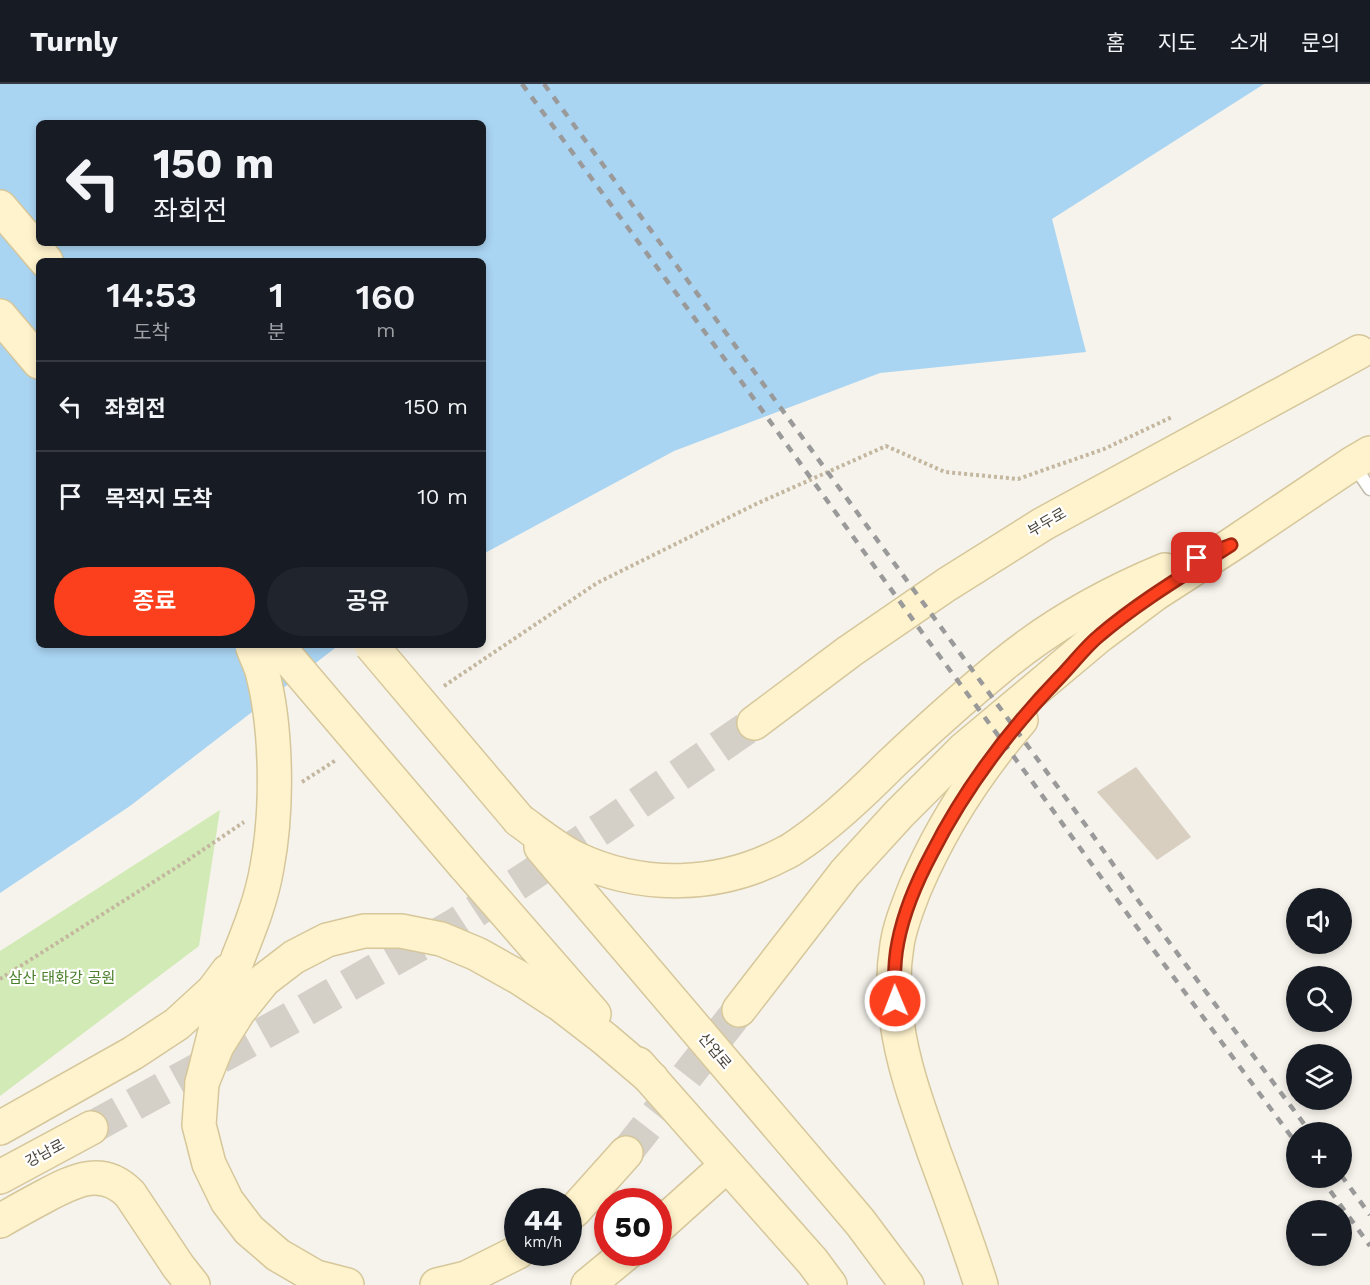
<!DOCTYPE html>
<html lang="ko">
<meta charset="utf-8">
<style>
body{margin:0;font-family:"Work Sans","Noto Sans KR",sans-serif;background:#20242c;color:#f1f3f6;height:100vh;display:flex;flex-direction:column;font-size:22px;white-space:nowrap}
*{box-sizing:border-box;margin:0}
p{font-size:20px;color:#9ea1a6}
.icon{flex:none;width:33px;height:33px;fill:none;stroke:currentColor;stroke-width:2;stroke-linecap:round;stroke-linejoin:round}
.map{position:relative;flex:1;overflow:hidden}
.details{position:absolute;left:36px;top:174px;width:450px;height:390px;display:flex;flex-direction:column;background:#171b24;border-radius:9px;box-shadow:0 3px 9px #0003}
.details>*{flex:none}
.guide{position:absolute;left:36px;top:36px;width:450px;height:126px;border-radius:9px;box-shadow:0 3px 9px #0003;background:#171b24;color:#f1f3f6;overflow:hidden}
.controls{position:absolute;left:1286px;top:804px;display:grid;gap:12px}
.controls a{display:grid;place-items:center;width:66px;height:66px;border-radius:50%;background:#171b24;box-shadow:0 3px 9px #0003;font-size:30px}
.speed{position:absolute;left:504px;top:1104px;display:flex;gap:12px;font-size:30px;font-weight:700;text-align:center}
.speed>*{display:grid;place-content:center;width:78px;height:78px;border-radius:50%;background:#171b24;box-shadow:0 3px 9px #0003;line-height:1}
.speed small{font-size:15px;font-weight:400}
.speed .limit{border:9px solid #d22;background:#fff;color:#111}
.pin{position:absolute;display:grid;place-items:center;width:51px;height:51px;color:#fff;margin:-26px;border-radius:12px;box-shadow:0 3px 9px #0006}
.me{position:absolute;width:66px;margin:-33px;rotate:359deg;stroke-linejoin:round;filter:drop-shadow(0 0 4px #0008)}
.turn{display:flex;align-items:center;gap:21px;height:126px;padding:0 18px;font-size:27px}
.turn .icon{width:78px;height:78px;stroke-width:2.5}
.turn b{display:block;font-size:42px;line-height:51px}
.eta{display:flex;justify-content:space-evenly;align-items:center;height:102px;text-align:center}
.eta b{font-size:36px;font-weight:600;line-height:42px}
.button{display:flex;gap:12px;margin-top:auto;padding:12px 18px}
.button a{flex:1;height:69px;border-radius:36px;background:#fc3f1d;color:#fff;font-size:24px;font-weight:600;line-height:69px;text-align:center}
.button a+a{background:#20242c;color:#f1f3f6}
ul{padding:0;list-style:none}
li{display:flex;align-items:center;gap:18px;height:90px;padding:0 18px;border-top:2px solid #363941}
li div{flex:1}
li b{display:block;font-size:22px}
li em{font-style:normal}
header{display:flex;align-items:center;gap:36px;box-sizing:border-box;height:84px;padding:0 30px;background:#171b24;border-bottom:2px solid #363941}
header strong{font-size:28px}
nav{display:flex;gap:33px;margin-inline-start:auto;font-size:21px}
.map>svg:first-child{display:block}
.green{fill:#d2eab5}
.water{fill:#a9d4f2;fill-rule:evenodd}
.building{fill:#d8cfc1}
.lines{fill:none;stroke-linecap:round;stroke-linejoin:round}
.secondary-tunnel{stroke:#d4d0c8;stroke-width:33;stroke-dasharray:33 16;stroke-linecap:butt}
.lane-casing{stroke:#c2bbae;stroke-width:15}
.secondary-casing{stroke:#d6c79b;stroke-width:36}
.path{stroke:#c4b79f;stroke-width:4;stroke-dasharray:3 3;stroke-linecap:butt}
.lane{stroke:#fff;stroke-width:12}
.secondary{stroke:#fff3cd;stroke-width:33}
.rail{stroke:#9a9a9a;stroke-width:4.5;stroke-dasharray:8 8;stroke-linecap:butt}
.secondary-bridge-casing{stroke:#d6c79b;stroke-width:36;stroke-linecap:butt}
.secondary-bridge{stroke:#fff3cd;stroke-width:33}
.route-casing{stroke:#a42913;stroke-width:15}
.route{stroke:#fc3f1d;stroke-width:10}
.labels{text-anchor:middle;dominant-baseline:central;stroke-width:4.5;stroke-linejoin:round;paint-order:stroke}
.street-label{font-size:15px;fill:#4b4439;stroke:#fff}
.park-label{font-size:15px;fill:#4a7f2a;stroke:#fff}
</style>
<header>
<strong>Turnly</strong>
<nav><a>홈</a><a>지도</a><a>소개</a><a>문의</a></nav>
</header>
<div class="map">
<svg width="1370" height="1201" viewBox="0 0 1370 1201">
<rect width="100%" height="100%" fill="#f6f3ec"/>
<path class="green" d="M 220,726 L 199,862 L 0,1012 L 0,867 Z"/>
<path class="water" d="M 0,0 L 1264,0 L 1052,135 L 1086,268 L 880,289 L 674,367 L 483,470 L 483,177 L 39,177 L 39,561 L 339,561 L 130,722 L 0,809 ZM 39,39 L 483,39 L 483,159 L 39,159 Z"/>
<path class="building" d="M 1136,683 L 1191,753 L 1157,776 L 1097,708 Z"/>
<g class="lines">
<g class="secondary-tunnel">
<path d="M 91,1044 L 293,933 L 456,840 L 604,743 L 754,639"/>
<path d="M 626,1069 L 739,926"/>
</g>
<defs>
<path id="lane" d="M 1353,380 L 1370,405"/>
<g id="secondary">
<path d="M 0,123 L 46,177"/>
<path d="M 0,232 L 39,278"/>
<path d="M 754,639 L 850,567 L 946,501 L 1043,440 L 1359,268"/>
<path d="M 519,736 C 537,749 555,764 575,774 C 642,806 720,804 785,769 C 792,766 798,761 804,757 C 835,735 862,709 889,682 C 926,647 965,612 1004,580 C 1053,540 1107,510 1165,486"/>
<path d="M 541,763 L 860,1138 L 907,1201"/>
<path d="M 465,782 L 594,930"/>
<path d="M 238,874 L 218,935 L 202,999 L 199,1041 L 209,1080 L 227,1117 L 249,1146 L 278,1171 L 316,1193 L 347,1201"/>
<path d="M 739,926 L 845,789 L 899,730 L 964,665 L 1099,552 L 1155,510 L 1231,461 L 1353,379 L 1370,369"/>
<path d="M 638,980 L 813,1178 L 830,1201"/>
<path d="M 202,999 L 217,962 L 239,927 L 264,896 L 294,873 L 327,856 L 364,847 L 401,847 L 441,855 L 477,870 L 518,893 L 561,921 L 605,955 L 652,995"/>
<path d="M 0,1044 L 133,969 L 177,940 L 213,907 L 228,887"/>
<path d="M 0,1093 L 91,1044"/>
<path d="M 568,1131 L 575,1126 L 626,1069"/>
<path d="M 0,1137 C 15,1128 30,1120 45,1112 C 75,1096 103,1082 130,1110 L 178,1182 L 193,1201"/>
<path d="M 658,1143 L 727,1081"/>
<path d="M 437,1201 L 466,1194 L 518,1168"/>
<path d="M 588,1201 L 628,1168"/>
<path d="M 981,1201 C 967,1156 950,1112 934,1068 C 919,1025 903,983 897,938 C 893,913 893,885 897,861 C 900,841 908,822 915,804 C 941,743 978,686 1021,636"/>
</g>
</defs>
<use href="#lane" class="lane-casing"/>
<use href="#secondary" class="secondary-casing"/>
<g class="path">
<path d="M 444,602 L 597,499 L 756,420 L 886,362 L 945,388 L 1018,395 L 1104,365 L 1172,333"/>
<path d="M 302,698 L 336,676"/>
<path d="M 0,895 L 185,778 L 244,738"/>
</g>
<use href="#lane" class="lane"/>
<use href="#secondary" class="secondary"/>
<g class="rail">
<path d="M 522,0 L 746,304 L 921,547 L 1031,696 L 1147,857 L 1296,1059"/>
<path d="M 544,0 L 1087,743 L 1140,819 L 1310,1048"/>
<path d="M 1341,1091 L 1370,1131"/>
<path d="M 1321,1094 L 1370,1162"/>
</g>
<defs>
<g id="secondary-bridge">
<path d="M 277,561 L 465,782"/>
<path d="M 371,561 L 519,736"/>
<path d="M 238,874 C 250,844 262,814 267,783 C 278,725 277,643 262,587 C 259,578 255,570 252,561"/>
</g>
</defs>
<use href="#secondary-bridge" class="secondary-bridge-casing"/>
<use href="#secondary-bridge" class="secondary-bridge"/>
</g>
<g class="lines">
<defs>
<path id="route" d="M 895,917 C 894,897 894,877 898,858 C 904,827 917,797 932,769 C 965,704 1009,646 1059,594 C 1073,580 1085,563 1100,551 C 1140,517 1186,490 1231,461 L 1197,474"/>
</defs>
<use href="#route" class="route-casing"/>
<use href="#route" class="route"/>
</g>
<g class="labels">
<g class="street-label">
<text transform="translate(1047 438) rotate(-30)">부두로</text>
<text transform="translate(715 967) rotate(50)">산업로</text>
<text transform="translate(45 1069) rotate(-28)">강남로</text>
</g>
<g class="park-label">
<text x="62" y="894">삼산 태화강 공원</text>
</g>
</g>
</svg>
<div class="controls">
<a><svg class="icon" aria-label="sound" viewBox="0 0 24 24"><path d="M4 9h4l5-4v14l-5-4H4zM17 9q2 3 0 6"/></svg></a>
<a><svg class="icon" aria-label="search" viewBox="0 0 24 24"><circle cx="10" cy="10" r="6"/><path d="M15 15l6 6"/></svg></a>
<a><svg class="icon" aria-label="layers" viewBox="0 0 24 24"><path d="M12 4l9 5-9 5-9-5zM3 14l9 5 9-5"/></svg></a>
<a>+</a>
<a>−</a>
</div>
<div class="speed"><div>44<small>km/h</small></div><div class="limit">50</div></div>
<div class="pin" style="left:1197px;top:474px;background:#d93025"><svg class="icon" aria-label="arrive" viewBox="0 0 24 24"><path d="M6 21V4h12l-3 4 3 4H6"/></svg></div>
<svg class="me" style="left:895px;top:917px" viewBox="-20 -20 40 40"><circle r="17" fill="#fc3f1d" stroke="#fff" stroke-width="3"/><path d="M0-11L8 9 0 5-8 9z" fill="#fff"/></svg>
<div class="guide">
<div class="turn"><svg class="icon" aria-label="left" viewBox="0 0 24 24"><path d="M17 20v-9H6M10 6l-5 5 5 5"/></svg><div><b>150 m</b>좌회전</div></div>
</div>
<section class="details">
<div class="eta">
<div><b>14:53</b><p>도착</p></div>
<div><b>1</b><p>분</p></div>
<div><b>160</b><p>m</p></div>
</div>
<ul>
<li><svg class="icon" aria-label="left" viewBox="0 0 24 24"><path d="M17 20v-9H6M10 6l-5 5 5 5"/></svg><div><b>좌회전</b></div><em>150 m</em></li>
<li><svg class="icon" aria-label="arrive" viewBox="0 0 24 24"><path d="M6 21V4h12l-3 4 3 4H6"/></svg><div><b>목적지 도착</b></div><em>10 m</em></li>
</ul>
<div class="button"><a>종료</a><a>공유</a></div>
</section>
</div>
